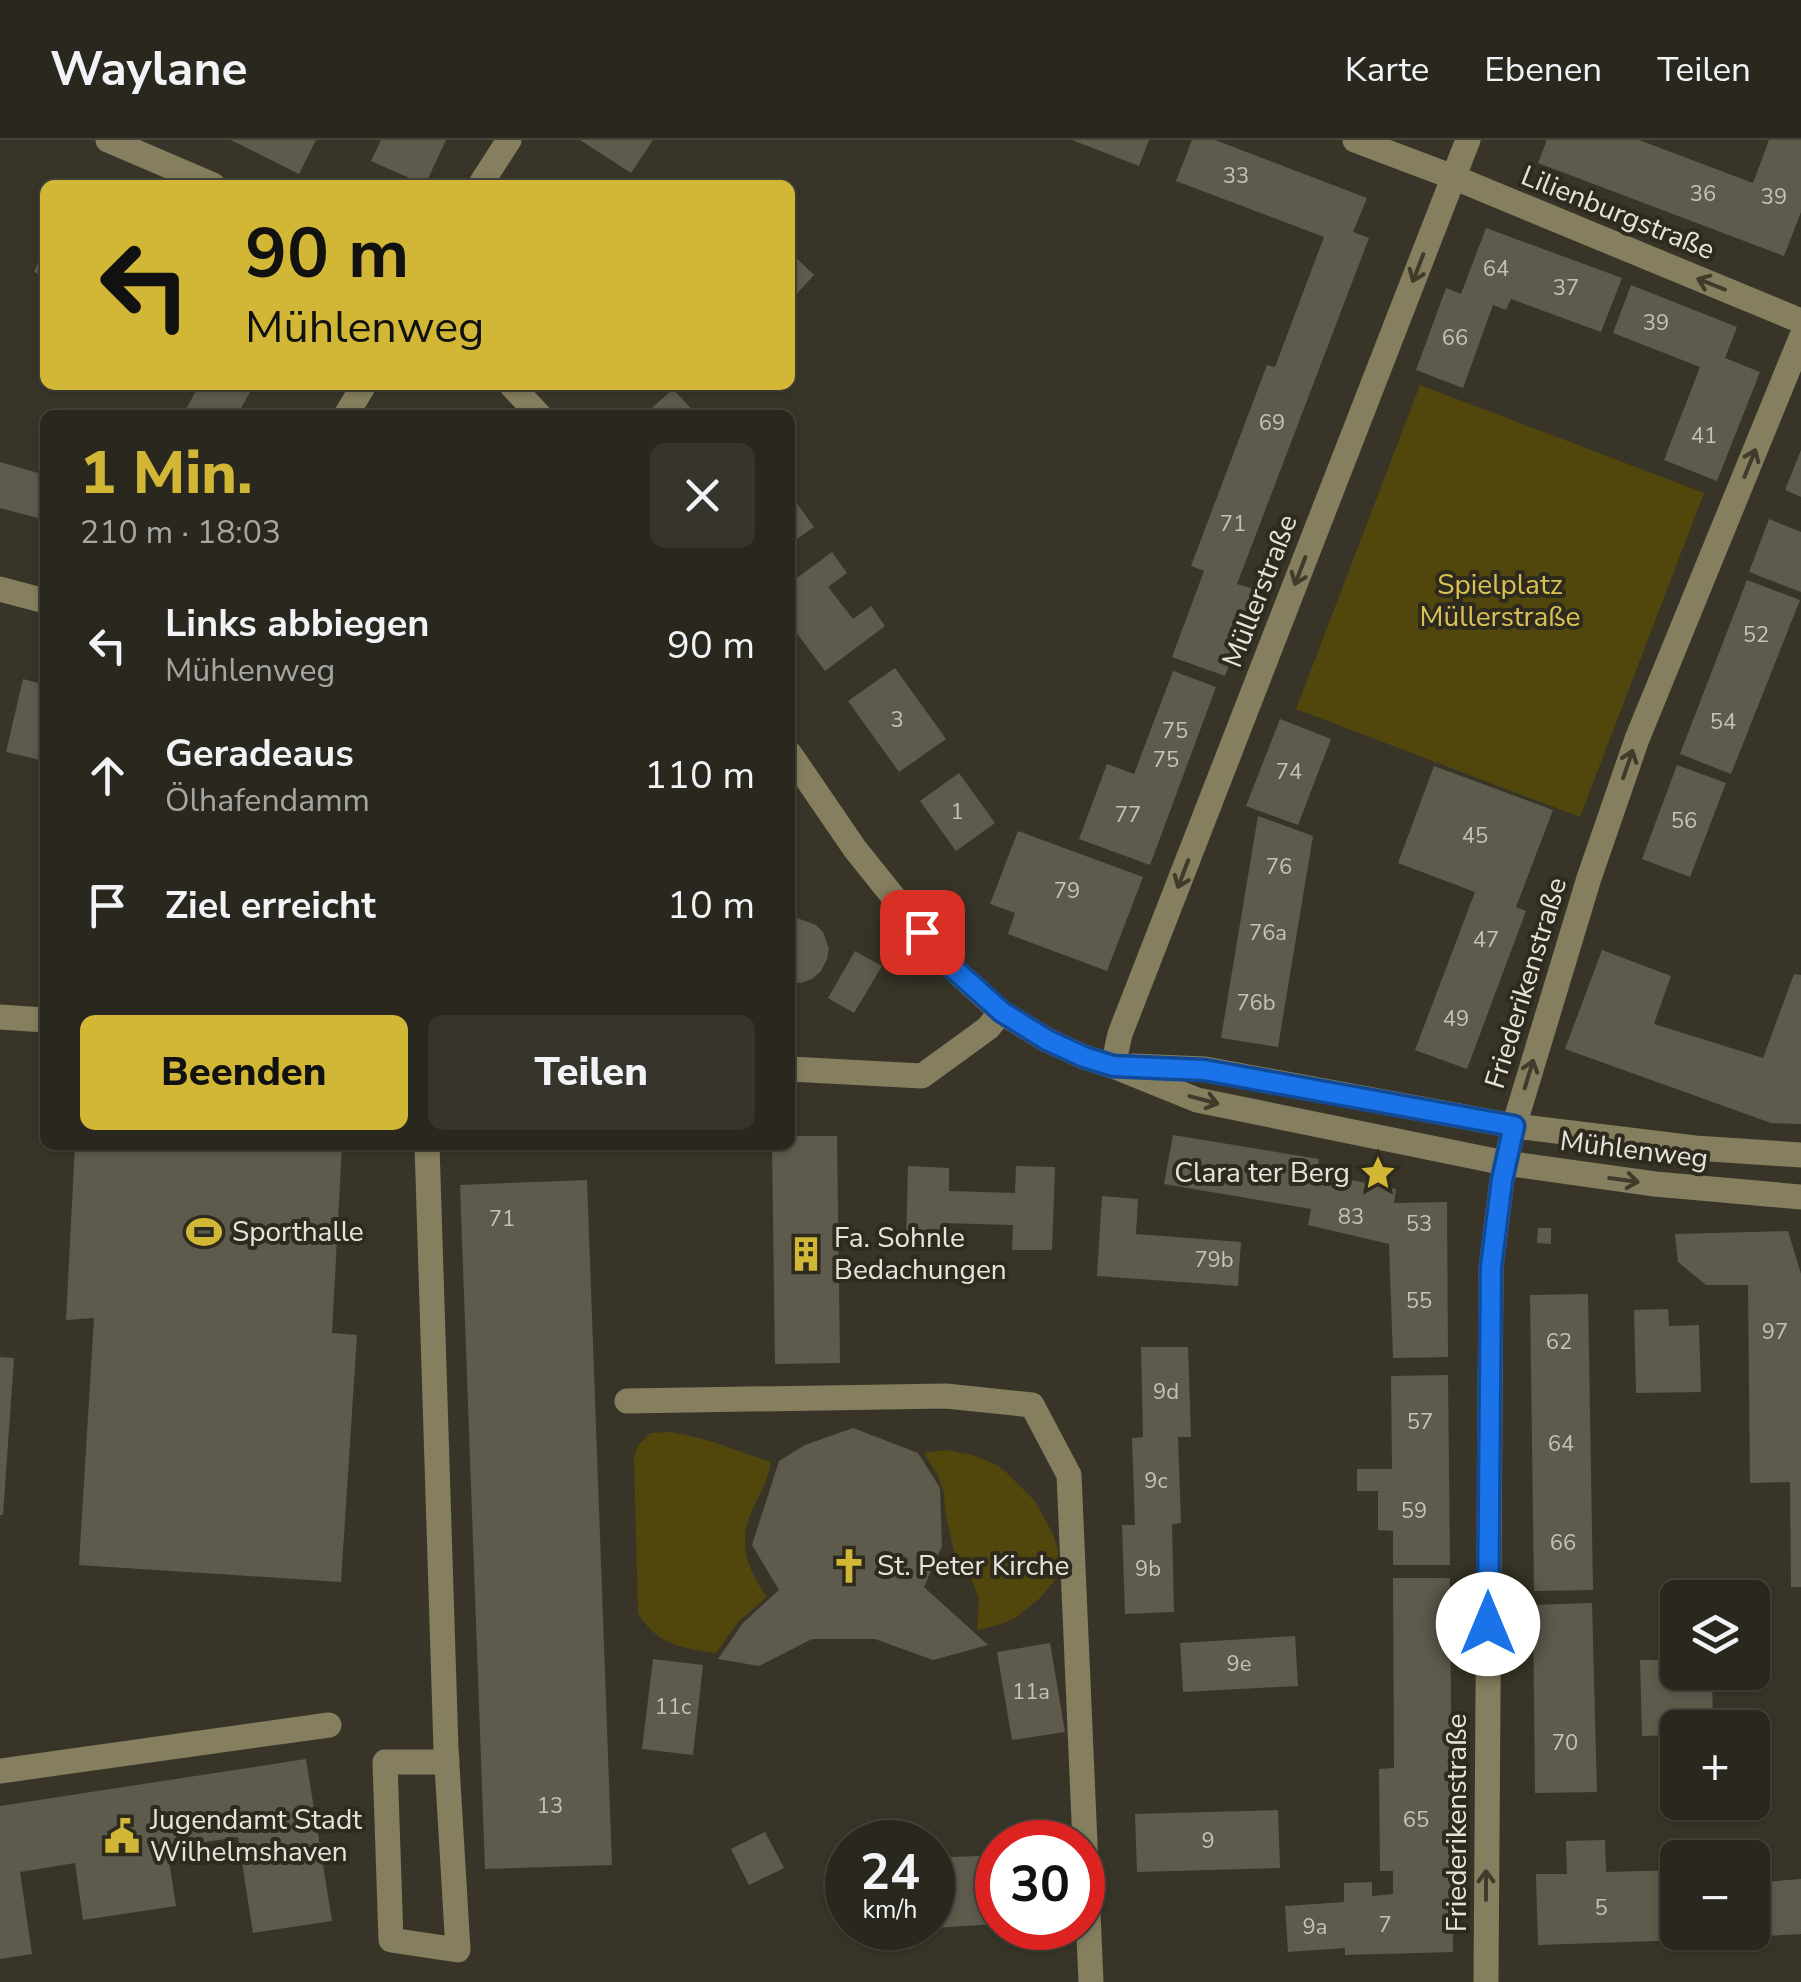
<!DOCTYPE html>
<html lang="de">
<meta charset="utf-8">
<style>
body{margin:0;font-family:"Nunito Sans",sans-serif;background:#36342b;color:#f1f3f6;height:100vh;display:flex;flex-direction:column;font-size:38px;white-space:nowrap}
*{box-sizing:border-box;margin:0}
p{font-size:32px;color:#a5a6a4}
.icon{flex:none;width:55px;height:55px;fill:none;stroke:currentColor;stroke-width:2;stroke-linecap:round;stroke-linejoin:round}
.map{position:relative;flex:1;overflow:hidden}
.details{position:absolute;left:40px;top:270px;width:755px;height:740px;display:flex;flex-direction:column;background:#2a281e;border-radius:15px;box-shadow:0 2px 8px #0004,0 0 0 2px #46443c}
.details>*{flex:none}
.guide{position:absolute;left:40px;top:40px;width:755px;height:210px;border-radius:15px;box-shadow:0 2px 8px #0004,0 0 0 2px #46443c;background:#d2b736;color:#111;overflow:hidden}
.tools{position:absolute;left:1660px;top:1440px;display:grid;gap:20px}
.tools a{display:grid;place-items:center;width:110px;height:110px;border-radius:15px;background:#2a281e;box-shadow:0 2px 8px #0004,0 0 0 2px #46443c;font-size:50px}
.speed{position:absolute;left:825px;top:1680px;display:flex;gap:20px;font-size:50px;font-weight:700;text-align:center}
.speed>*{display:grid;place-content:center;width:130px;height:130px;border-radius:50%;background:#2a281e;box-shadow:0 2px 8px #0004,0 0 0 2px #46443c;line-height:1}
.speed small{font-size:25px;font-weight:400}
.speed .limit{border:15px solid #d22;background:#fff;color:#111}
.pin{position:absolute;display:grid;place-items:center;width:85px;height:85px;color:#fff;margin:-42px;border-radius:20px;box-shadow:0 5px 15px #0006}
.me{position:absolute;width:110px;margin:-55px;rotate:0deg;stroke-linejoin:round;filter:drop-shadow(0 0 8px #0008)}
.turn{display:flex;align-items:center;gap:35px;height:210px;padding:0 40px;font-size:45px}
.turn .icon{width:130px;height:130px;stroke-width:2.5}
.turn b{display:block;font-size:70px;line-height:85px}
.round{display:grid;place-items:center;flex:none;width:105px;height:105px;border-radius:15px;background:#36342b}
.summary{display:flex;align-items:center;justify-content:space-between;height:170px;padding:0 40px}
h1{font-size:60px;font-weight:800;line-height:75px;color:#d2b736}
.action{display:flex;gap:20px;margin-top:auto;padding:20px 40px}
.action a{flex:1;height:115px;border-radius:15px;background:#d2b736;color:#111;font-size:40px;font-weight:800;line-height:115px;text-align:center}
.action a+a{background:#36342b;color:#f1f3f6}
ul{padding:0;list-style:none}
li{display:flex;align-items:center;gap:30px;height:130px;padding:0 40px}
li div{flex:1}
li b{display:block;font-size:38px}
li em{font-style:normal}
header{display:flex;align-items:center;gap:60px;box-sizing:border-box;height:140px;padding:0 50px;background:#2a281e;border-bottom:2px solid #46443c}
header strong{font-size:48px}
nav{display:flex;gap:55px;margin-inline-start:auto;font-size:35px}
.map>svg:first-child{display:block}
.green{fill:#51460c}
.building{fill:#5e5b4d}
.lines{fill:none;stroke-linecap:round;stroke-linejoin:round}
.minor{stroke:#857e5f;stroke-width:25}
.oneway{stroke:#3f3c2b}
.route-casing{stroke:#114b97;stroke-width:25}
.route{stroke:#1a73e8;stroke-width:18}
.labels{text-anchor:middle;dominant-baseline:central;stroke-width:8;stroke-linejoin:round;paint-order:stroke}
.number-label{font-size:22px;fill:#c3c1b8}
.street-label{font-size:28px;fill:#e5e3db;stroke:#2e2b1e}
.park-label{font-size:28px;fill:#d9c154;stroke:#2e2b1e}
.poi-label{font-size:28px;fill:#e5e3db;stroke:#2e2b1e;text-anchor:start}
</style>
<header>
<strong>Waylane</strong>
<nav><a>Karte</a><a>Ebenen</a><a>Teilen</a></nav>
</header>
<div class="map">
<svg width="1801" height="1842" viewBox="0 0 1801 1842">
<rect width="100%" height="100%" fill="#383528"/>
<g class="green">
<path d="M 1420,245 L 1704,353 L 1580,677 L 1296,569 Z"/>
<path d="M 671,1292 L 704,1299 L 771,1322 C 767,1347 755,1359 748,1381 C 739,1409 751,1435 767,1457 L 738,1482 L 716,1513 C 682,1508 657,1505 638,1473 L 634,1318 L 637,1307 L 650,1293 Z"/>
<path d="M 946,1310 L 973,1315 L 995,1324 L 1007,1333 L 1035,1361 L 1054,1396 L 1058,1411 L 1055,1440 L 1039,1459 L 1015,1478 L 999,1485 L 977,1490 L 979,1459 L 968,1430 L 954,1412 L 945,1371 L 944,1353 L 938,1336 L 924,1313 Z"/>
</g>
<g class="building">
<path d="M 231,0 L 316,0 L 299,34 Z"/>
<path d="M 381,0 L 446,0 L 425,45 L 371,21 Z"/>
<path d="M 580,0 L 653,0 L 631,33 Z"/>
<path d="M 1072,0 L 1149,0 L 1139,26 Z"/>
<path d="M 1192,0 L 1215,0 L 1367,58 L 1353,92 L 1369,98 L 1237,444 L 1257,450 L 1225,536 L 1172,517 L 1204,431 L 1191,426 L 1267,225 L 1275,227 L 1324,97 L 1176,41 Z"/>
<path d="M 1547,0 L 1639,0 L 1753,43 L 1769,0 L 1801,0 L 1801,72 L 1784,116 L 1538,23 Z"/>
<path d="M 1486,88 L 1622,138 L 1601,192 L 1511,159 L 1506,170 L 1493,165 L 1463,248 L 1416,230 L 1446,148 L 1461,154 Z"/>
<path d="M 45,106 L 45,137 L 34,132 Z"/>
<path d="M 790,112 L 814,135 L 790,161 Z"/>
<path d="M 1631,145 L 1737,187 L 1725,218 L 1760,232 L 1717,341 L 1664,320 L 1700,227 L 1613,193 Z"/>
<path d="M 199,245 L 254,245 L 237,275 L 183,275 Z"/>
<path d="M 673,249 L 697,275 L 644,275 Z"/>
<path d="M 1801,310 L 1801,357 L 1785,350 Z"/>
<path d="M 0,322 L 45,335 L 45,380 L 0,368 Z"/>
<path d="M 790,354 L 814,387 L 790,404 Z"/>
<path d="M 1769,379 L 1801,392 L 1801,452 L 1749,432 Z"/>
<path d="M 832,412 L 847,433 L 828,447 L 853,479 L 871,466 L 885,486 L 825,531 L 790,484 L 790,443 Z"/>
<path d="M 1747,440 L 1800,460 L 1731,634 L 1680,614 Z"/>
<path d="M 895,528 L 946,599 L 899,632 L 848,561 Z"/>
<path d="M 1173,531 L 1216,547 L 1150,725 L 1079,699 L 1107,624 L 1134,634 Z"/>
<path d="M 23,539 L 45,545 L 45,621 L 6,612 Z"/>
<path d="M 1280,579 L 1331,599 L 1298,685 L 1246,666 Z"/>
<path d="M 1677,625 L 1726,643 L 1690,737 L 1642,719 Z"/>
<path d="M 1434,626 L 1553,670 L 1516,767 L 1526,771 L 1467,929 L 1415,910 L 1475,752 L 1398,723 Z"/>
<path d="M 959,633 L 995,683 L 956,711 L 920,661 Z"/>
<path d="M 1258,676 L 1313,696 L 1278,907 L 1221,898 Z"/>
<path d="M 1018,691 L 1143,737 L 1107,831 L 1008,794 L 1015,773 L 990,764 Z"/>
<path d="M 797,778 L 816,785 L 823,792 L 829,809 L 827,819 L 821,831 L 812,839 L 801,843 L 790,842 L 790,779 Z"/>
<path d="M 1602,810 L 1671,836 L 1654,884 L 1763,918 L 1794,834 L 1801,835 L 1801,984 L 1771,983 L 1565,909 Z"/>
<path d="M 855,811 L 882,826 L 854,873 L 828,858 Z"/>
<path d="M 1173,995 L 1319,1019 L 1317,1033 L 1396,1049 L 1394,1063 L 1447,1062 L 1448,1217 L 1393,1218 L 1389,1104 L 1308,1085 L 1311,1069 L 1164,1044 Z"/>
<path d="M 790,996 L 837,996 L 840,1223 L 775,1224 L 772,1005 L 790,1005 Z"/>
<path d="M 75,1005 L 342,1005 L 332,1193 L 357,1195 L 341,1442 L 79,1425 L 94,1178 L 66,1180 Z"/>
<path d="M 908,1026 L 949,1028 L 949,1051 L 1015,1053 L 1016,1026 L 1055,1027 L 1052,1110 L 1012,1110 L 1013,1085 L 943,1083 L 942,1107 L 906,1105 Z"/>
<path d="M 587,1040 L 612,1725 L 485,1729 L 460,1045 Z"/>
<path d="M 1102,1056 L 1138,1059 L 1136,1094 L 1241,1102 L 1238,1146 L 1097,1136 Z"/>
<path d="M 1538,1088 L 1551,1088 L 1551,1104 L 1537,1103 Z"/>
<path d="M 1788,1091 L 1801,1134 L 1801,1447 L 1791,1447 L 1790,1342 L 1750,1343 L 1748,1145 L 1706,1145 L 1678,1122 L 1675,1094 Z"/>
<path d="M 1588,1154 L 1593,1450 L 1534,1451 L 1530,1155 Z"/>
<path d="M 1668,1169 L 1669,1186 L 1699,1185 L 1701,1252 L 1636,1253 L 1634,1170 Z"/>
<path d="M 1141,1207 L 1188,1207 L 1191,1297 L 1178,1297 L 1181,1383 L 1172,1384 L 1174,1472 L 1125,1474 L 1122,1385 L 1135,1385 L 1132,1298 L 1143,1297 Z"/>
<path d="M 0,1217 L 14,1218 L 3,1375 L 0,1375 Z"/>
<path d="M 1448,1235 L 1450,1425 L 1393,1425 L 1393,1391 L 1378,1390 L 1378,1351 L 1357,1351 L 1357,1329 L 1392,1329 L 1391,1236 Z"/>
<path d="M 853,1288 L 918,1313 L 940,1348 L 942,1406 L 924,1447 L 988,1505 L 933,1520 L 875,1499 L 812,1499 L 759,1526 L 718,1519 L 743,1483 L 779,1450 L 752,1405 L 779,1321 L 805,1305 Z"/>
<path d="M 1393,1438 L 1450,1438 L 1453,1812 L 1345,1815 L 1345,1808 L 1288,1812 L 1285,1766 L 1344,1762 L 1344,1743 L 1372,1742 L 1372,1756 L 1393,1754 L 1393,1731 L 1380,1731 L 1379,1629 L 1394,1628 Z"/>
<path d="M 1592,1463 L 1597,1652 L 1535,1653 L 1533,1465 Z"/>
<path d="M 1295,1496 L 1298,1546 L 1183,1552 L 1180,1503 Z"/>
<path d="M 1050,1503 L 1065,1592 L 1012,1600 L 997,1512 Z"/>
<path d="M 653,1519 L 703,1525 L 693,1615 L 642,1609 Z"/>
<path d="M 1640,1520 L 1678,1520 L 1678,1532 L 1712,1532 L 1713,1588 L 1678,1588 L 1678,1595 L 1642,1596 Z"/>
<path d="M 306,1619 L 332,1781 L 253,1793 L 238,1697 L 167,1708 L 176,1766 L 83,1780 L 75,1723 L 20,1732 L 32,1814 L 0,1819 L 0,1666 Z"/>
<path d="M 1278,1670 L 1280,1728 L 1137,1732 L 1135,1674 Z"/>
<path d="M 765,1692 L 784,1728 L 749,1745 L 731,1709 Z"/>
<path d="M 1605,1700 L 1606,1732 L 1678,1730 L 1678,1792 L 1747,1792 L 1747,1798 L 1538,1805 L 1536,1734 L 1567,1734 L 1566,1701 Z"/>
<path d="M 998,1715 L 998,1784 L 932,1788 L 932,1718 Z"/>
<path d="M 1801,1739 L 1801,1794 L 1766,1796 L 1764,1742 Z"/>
</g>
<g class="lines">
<g class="minor">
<path d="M 108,0 L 213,45"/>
<path d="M 1355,0 L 1453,37 L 1801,181"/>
<path d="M 480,45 L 509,0"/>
<path d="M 511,245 L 539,275"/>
<path d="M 346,275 L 364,245"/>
<path d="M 0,449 L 45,461"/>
<path d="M 790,614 L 855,709 L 944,820 L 1001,872 L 1047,900 L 1084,917 L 1113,926 L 1197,960 L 1505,1023 L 1655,1044 L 1801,1057"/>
<path d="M 0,877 L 45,880"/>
<path d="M 1113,926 L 1120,894 L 1468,0"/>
<path d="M 1133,926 L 1205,929 L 1514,986 L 1695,1008 L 1801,1015"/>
<path d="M 790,929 L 922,936 L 988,888 L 1001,872"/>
<path d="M 427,1005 L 446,1609 L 458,1810 L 391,1800 L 385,1622 L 447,1622 L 446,1609"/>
<path d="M 627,1261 L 946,1256 L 1032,1265 L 1069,1335 L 1091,1842"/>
<path d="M 0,1631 L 329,1585"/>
<path d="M 1486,1842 L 1491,1127 L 1502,1040 L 1514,986 L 1589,738 L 1637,599 L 1801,198"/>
</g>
</g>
<defs><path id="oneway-shaft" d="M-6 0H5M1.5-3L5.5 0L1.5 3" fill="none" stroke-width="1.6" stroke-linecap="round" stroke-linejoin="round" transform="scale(2.5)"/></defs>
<g class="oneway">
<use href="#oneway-shaft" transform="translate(1418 128) rotate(111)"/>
<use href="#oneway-shaft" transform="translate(1711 144) rotate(-158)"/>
<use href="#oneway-shaft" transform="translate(1750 323) rotate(-68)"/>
<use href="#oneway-shaft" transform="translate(1300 431) rotate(111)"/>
<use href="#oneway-shaft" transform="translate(1628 624) rotate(-71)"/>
<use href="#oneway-shaft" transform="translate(1183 734) rotate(111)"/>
<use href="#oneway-shaft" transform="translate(1529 934) rotate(-73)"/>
<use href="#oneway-shaft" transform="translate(1204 960) rotate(15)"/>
<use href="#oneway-shaft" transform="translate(1624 1040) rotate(8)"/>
<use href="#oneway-shaft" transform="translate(1486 1745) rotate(-90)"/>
</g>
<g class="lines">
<defs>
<path id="route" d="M 922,792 L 944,820 L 1002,872 L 1047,900 L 1084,917 L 1113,926 L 1204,930 L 1514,986 L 1502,1040 L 1491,1127 L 1488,1484"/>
</defs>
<use href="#route" class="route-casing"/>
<use href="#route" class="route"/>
</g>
<defs>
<symbol id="sight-bare" viewBox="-9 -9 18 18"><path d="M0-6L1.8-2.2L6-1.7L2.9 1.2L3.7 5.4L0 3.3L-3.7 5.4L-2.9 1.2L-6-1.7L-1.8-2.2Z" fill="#d2b736" stroke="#2e2b1e" stroke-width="2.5" paint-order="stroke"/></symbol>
<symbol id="stadium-bare" viewBox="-9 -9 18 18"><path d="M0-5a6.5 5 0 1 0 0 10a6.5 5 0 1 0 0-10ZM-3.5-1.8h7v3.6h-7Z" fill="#d2b736" stroke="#2e2b1e" stroke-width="2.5" paint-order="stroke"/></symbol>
<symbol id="building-bare" viewBox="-9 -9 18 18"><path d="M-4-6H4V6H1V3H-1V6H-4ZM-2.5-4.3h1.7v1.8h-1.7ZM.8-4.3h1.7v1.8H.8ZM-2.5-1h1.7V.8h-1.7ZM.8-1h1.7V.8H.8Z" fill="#d2b736" stroke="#2e2b1e" stroke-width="2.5" paint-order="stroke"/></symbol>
<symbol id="church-bare" viewBox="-9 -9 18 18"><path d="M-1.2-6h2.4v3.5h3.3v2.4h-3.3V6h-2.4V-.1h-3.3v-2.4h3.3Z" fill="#d2b736" stroke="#2e2b1e" stroke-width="2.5" paint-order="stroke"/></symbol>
<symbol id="civic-bare" viewBox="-9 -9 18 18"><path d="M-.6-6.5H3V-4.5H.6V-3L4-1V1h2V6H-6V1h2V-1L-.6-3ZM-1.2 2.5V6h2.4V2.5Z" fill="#d2b736" stroke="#2e2b1e" stroke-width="2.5" paint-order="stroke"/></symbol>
</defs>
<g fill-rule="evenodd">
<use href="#sight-bare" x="1353" y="1008" width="50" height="50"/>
<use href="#stadium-bare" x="179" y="1067" width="50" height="50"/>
<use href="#building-bare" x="781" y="1089" width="50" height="50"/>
<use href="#church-bare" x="824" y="1401" width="50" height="50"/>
<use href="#civic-bare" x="97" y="1671" width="50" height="50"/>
</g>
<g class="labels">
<g class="number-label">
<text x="1236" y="36">33</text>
<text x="1703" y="54">36</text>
<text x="1774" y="57">39</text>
<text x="1496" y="129">64</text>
<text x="1566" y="148">37</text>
<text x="1656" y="183">39</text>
<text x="1455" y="198">66</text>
<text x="1272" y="283">69</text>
<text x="1704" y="296">41</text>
<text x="1233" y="384">71</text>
<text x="1756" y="495">52</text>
<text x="897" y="580">3</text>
<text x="1723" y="582">54</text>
<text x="1175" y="591">75</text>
<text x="1166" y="620">75</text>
<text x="1289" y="632">74</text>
<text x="957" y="672">1</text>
<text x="1128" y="675">77</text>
<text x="1684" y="681">56</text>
<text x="1475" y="696">45</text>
<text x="1279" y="727">76</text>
<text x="1067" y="751">79</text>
<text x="1268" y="793">76a</text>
<text x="1486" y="800">47</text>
<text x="1256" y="863">76b</text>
<text x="1456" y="879">49</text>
<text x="1351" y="1077">83</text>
<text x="502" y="1079">71</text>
<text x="1419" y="1084">53</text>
<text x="1214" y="1120">79b</text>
<text x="1419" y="1161">55</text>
<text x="1775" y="1192">97</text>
<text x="1559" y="1202">62</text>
<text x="1166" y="1252">9d</text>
<text x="1420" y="1282">57</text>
<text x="1561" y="1304">64</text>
<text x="1156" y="1341">9c</text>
<text x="1414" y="1371">59</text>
<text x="1563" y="1403">66</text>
<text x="1148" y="1429">9b</text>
<text x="1239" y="1524">9e</text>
<text x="1031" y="1552">11a</text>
<text x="673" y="1567">11c</text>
<text x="1565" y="1603">70</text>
<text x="550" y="1666">13</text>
<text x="1416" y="1680">65</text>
<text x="1208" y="1701">9</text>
<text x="1601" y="1768">5</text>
<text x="1385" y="1785">7</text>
<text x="1315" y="1787">9a</text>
</g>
<g class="street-label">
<text transform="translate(1618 73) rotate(22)">Lilienburgstraße</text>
<text transform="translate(1260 451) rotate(-69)">Müllerstraße</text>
<text transform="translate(1526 843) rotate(-73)">Friederikenstraße</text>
<text transform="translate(1634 1010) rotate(7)">Mühlenweg</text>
<text transform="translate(1457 1683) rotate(-90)">Friederikenstraße</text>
</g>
<g class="park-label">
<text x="1500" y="445">Spielplatz<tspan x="1500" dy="32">Müllerstraße</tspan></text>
</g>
<g class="poi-label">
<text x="1350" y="1033" text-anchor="end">Clara ter Berg</text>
<text x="232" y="1092">Sporthalle</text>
<text x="834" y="1098">Fa. Sohnle<tspan x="834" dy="32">Bedachungen</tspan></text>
<text x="877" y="1426">St. Peter Kirche</text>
<text x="150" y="1680">Jugendamt Stadt<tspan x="150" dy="32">Wilhelmshaven</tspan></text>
</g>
</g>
</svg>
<div class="tools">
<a><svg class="icon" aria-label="layers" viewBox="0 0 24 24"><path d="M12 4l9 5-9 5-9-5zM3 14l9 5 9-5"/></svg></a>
<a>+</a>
<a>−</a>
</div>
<div class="speed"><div>24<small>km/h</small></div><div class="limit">30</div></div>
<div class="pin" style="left:922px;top:792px;background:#d93025"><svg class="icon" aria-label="arrive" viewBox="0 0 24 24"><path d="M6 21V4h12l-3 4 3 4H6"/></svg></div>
<svg class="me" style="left:1488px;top:1484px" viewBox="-20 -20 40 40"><circle r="19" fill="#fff"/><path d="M0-13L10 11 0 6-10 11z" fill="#1a73e8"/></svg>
<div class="guide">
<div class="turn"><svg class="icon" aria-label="left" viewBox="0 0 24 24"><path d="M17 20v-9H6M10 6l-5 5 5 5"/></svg><div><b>90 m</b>Mühlenweg</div></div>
</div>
<section class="details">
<div class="summary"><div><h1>1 Min.</h1><p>210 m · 18:03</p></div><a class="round"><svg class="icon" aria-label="close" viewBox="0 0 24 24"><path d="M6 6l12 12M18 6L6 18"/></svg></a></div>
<ul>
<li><svg class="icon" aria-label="left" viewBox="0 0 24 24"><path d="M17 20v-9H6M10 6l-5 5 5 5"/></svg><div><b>Links abbiegen</b><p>Mühlenweg</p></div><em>90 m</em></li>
<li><svg class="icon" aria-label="ahead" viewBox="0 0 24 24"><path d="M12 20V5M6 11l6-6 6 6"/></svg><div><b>Geradeaus</b><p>Ölhafendamm</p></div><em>110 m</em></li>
<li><svg class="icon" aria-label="arrive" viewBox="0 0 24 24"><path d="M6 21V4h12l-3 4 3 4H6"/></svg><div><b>Ziel erreicht</b></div><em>10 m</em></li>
</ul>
<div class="action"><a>Beenden</a><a>Teilen</a></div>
</section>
</div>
